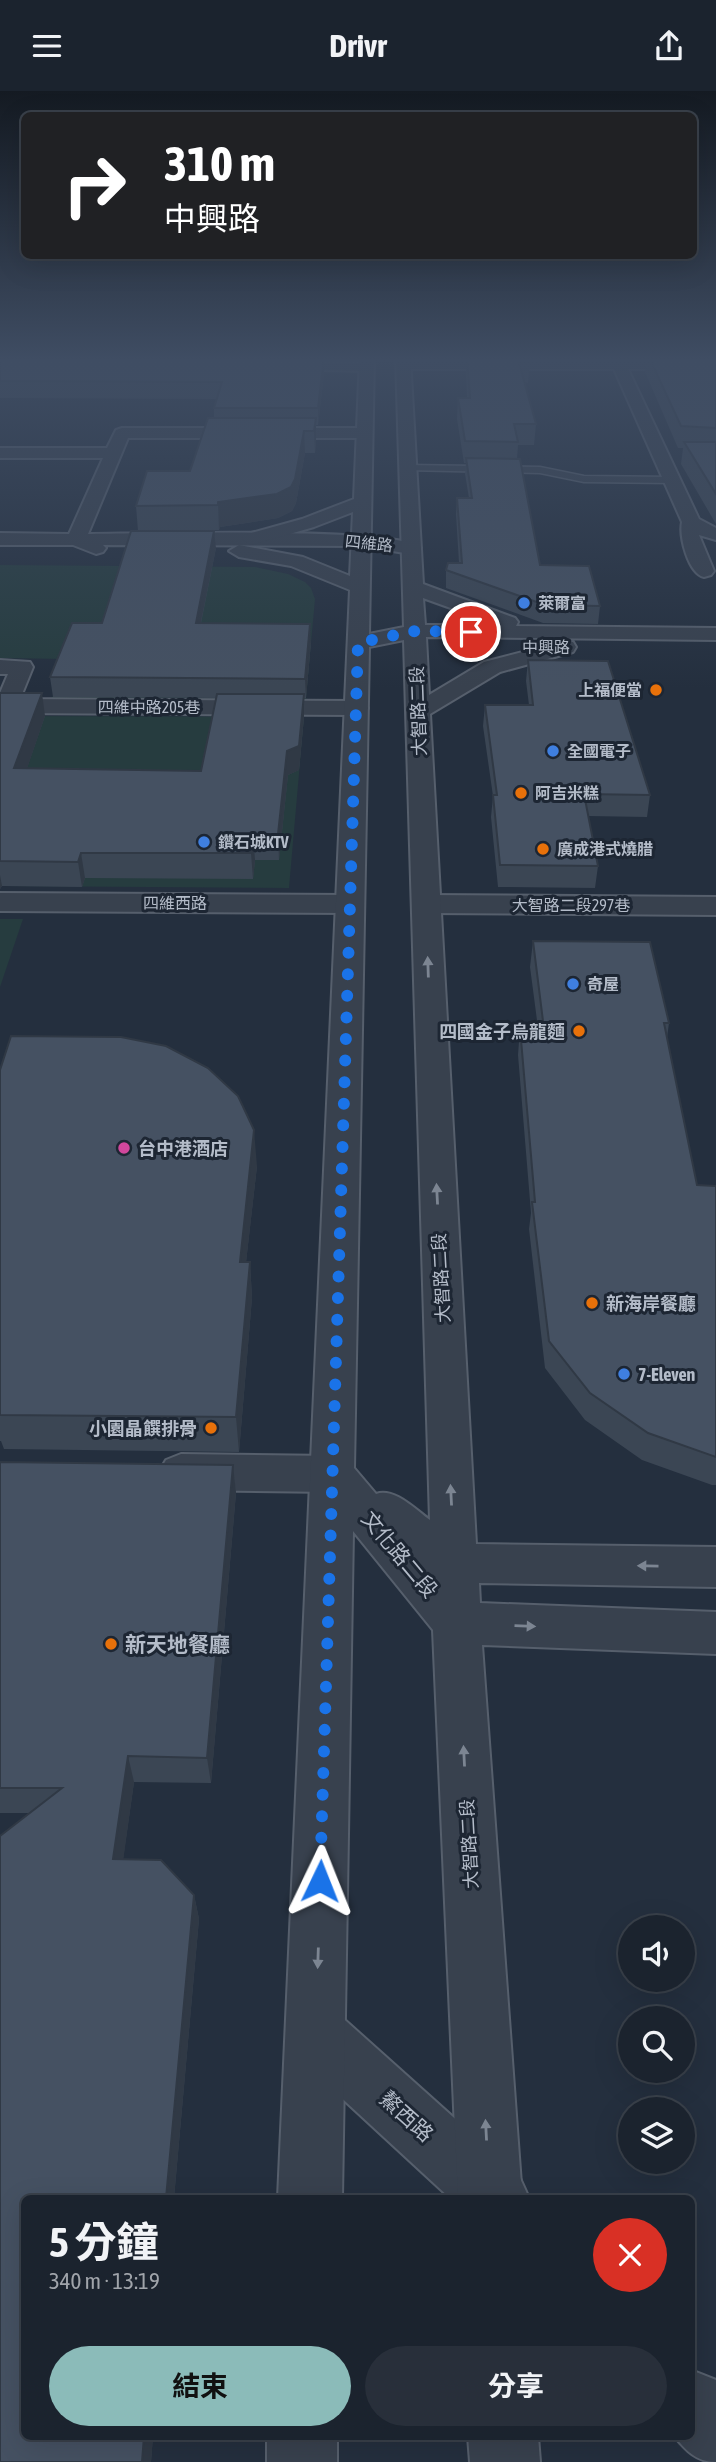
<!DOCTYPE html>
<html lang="zh-TW">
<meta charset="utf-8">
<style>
body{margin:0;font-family:"Asap Condensed","Noto Sans TC",sans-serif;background:#282f3a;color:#f1f3f6;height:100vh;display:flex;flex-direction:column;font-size:26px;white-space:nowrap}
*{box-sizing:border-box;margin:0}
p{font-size:23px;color:#a0a4aa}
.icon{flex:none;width:38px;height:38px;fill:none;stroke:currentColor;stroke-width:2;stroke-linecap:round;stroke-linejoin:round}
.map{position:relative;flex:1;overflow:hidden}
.side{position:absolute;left:21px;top:2104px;width:674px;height:245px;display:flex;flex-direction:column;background:#1b232e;border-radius:10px;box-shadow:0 7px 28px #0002,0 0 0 2px #39404a}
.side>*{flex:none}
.top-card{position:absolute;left:21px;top:21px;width:676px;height:147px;border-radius:10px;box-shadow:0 7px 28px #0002,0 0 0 2px #39404a;background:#202124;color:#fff;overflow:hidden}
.controls{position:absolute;left:618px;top:1824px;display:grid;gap:14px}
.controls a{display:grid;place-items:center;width:77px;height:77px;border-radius:50%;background:#1b232e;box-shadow:0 7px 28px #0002,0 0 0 2px #39404a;font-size:35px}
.pin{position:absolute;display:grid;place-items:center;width:60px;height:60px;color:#fff;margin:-30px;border:4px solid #fff;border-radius:50%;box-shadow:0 2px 7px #0007}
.me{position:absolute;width:77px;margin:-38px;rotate:2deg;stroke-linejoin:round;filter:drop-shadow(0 0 5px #0008)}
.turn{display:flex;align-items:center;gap:24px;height:147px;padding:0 28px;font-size:32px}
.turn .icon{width:91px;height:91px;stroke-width:2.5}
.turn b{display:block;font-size:49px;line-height:60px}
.round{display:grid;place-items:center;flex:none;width:74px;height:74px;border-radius:37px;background:#282f3a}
.head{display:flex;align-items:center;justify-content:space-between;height:119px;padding:0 28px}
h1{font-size:42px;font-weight:700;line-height:52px}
.action{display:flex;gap:14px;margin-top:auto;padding:14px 28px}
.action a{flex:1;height:80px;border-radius:42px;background:#8bbbb9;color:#111;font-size:28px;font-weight:700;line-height:80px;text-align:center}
.action a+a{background:#282f3a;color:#f1f3f6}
header{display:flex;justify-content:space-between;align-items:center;height:91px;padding:0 28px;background:#1b232e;font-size:32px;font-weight:700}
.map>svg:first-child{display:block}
.green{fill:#263c3f}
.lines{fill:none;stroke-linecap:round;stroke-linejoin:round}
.service-casing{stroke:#565f6c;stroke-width:3}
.minor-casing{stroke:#565f6c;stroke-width:4}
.tertiary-casing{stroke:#565f6c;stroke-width:4}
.service{fill:#38414e;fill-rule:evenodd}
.minor{fill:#38414e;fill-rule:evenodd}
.tertiary{fill:#38414e;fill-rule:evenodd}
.wall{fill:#3b4654}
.shaded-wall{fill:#303945}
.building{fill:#455162;stroke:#303945;stroke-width:2}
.oneway{fill:#7c8592}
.route{stroke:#1a73e8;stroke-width:12;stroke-dasharray:0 21.6}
.shop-dot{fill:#3f7fe0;stroke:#1d2633;stroke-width:2.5}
.food-dot{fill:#e8710a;stroke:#1d2633;stroke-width:2.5}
.hotel-dot{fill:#d1479c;stroke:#1d2633;stroke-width:2.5}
.labels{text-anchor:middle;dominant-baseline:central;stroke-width:6;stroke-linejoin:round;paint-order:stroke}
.far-street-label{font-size:16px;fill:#b4bcc9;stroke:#1d2633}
.far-poi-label{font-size:16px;font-weight:bold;fill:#b4bcc9;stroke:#1d2633;text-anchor:start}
.street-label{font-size:18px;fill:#b4bcc9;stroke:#1d2633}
.poi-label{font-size:18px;font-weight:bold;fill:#b4bcc9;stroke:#1d2633;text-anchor:start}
.near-street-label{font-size:21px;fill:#b4bcc9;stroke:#1d2633}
.near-poi-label{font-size:21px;font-weight:bold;fill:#b4bcc9;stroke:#1d2633;text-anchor:start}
</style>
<header><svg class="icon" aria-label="menu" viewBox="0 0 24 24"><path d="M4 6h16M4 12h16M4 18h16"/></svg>Drivr<svg class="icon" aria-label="share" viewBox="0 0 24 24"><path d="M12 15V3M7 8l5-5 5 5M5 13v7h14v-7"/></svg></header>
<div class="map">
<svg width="716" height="2371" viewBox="0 0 716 2371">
<rect width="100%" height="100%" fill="#242f3e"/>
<g class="green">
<path d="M 0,474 L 255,476 L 288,483 L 305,491 L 311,497 L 315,508 L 306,608 L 52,607 L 67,568 L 0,567 Z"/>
<path d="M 0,625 L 304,626 L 289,797 L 0,795 Z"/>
<path d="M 0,828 L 23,828 L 0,896 Z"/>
</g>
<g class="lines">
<defs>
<path id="service" d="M 408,374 L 540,376 L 584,385 L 672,386 L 677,389 L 672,392 L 584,391 L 540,382 L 404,379 L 404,375 Z"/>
<g id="minor">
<path d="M 608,266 L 622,266 L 624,270 L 716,270 L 716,278 L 628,278 L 699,428 L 716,437 L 716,449 L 699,444 L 714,480 L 711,484 L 704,486 C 688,482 679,445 682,431 L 614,278 L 404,278 L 397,274 L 404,270 L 610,270 Z"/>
<path d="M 271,271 L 367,272 L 374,276 L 367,280 L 266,278 L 264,275 Z"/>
<path d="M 122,337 L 364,337 L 372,342 L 364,347 L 128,347 L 88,443 C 132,443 403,435 421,457 L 411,463 L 361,455 L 103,454 L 106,457 L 103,461 L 96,463 L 73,454 L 0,454 L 0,442 L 69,443 L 103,367 L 0,367 L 0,357 L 107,357 L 116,339 Z"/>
<path d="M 0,569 L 30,571 L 33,576 L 20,608 L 356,610 L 364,612 L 368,617 L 364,622 L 356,624 L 6,622 L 0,620 L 0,602 L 8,583 L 0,583 Z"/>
<path d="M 0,802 L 350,804 L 360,807 L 364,813 L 360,819 L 350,822 L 0,820 Z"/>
<path d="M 426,804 L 716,806 L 716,824 L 426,822 L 416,819 L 412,813 L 416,807 Z"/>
<path d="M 181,1363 L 333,1365 L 348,1371 L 355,1383 L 348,1395 L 333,1401 L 181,1399 L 166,1393 L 159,1381 L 166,1369 Z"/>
<path d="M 316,1914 L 337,1922 L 519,2085 L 529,2107 L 450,2107 L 295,1964 L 287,1943 L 295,1922 Z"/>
<path d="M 691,2279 L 716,2289 L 716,2371 C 696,2371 686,2359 674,2345 L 691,2345 Z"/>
</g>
<g id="tertiary">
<path d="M 360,266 L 374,266 L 369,543 L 404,536 L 396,266 L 410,266 L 423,493 L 515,527 L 518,531 L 516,535 L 716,537 L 716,549 L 426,546 L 429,604 L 484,571 L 565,550 L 573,551 L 576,556 L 573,561 L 500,581 L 430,623 L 476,1453 L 716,1456 L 716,1496 L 479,1492 L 480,1512 L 716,1521 L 716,1563 L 482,1554 L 522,2107 L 458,2107 L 433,1539 L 353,1440 L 342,2107 L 278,2107 L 350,499 L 291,475 L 239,466 L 229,460 L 239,454 L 303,466 L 350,485 L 353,421 L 314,436 L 251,454 L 242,448 L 244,444 L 302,428 L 354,408 ZM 423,507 L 498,534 L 425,534 ZM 404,549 L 406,620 L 430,1429 C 416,1419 394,1396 376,1403 L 354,1377 L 369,556 Z"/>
<rect x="267" y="2345" width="70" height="26"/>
<path d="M 468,2345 L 538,2345 L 540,2371 L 470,2371 Z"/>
</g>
</defs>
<use href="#service" class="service-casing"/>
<use href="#minor" class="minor-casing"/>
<use href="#tertiary" class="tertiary-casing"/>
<use href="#service" class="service"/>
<use href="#minor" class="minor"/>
<use href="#tertiary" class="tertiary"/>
</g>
<g class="wall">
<path d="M 0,266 L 326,266 L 326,269 L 324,269 L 324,283 L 318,334 L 316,334 L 316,350 L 315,362 L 305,362 L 296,412 L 292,420 L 278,427 L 220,436 L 219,439 L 138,440 L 136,415 L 190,380 L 214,327 L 214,317 L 217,308 L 0,307 Z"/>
<path d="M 465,266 L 607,266 L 606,267 L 529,267 L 530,272 L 528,292 L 525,291 L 536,333 L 534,354 L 518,354 L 517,368 L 540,474 L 600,515 L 598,533 L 543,532 L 446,497 L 446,479 L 459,472 L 456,423 L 457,407 L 469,407 L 465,383 L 466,372 L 464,372 L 457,328 L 458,307 L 467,307 L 466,281 L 466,267 L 465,267 Z"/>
<path d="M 624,266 L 716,266 L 716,433 L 681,373 L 683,357 L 678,357 L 645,281 L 647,268 L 626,267 Z"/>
<path d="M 216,457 L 201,532 L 311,551 L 306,607 L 304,607 L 304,626 L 299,679 L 288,684 L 279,769 L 255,769 L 253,788 L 85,787 L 82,796 L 2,795 L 0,798 L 0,602 L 45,625 L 27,677 L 201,680 L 216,607 L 53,606 L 50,586 L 102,532 Z"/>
<path d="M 528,569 L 650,704 L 647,726 L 588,725 L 598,775 L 595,797 L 498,796 L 491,726 L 493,705 L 483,635 L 485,614 L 529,614 L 526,590 Z"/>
<path d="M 533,850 L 669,932 L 667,947 L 697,1094 L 716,1095 L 716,1394 L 712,1394 L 642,1369 L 585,1329 L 545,1277 L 529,1138 L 531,1122 L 518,964 L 520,937 L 538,937 L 530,876 Z"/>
<path d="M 0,979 L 257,1075 L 246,1171 L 250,1171 L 252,1207 L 239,1361 L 4,1358 L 1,1350 L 0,1350 Z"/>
<path d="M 0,1371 L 233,1374 L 236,1402 L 211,1692 L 134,1691 L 123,1768 L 161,1769 L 194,1804 L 199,1828 L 174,2107 L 24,2107 L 24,2345 L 153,2345 L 151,2371 L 0,2371 L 0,1745 L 30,1722 L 0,1722 Z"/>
</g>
<g class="shaded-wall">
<path d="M 324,266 L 324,283 L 318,334 L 318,317 Z"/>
<path d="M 316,327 L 316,350 L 315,362 L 314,340 Z"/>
<path d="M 304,340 L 305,362 L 296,412 L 292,420 L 278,427 L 220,436 L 219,439 L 218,411 Z"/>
<path d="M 214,440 L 216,457 L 197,550 L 196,532 Z"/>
<path d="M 310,533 L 311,551 L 306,607 L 305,588 Z"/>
<path d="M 42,602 L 45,625 L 19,701 L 14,677 Z"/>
<path d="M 304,603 L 304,626 L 299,679 L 288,684 L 279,769 L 278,743 L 287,660 Z"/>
<path d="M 253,743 L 255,769 L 253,788 L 251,762 Z"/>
<path d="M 81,762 L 85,787 L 82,796 L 78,771 Z"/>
<path d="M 0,784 L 2,795 L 0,798 Z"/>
<path d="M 254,1039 L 257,1075 L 242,1207 L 240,1171 Z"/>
<path d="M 250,1171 L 252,1207 L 239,1361 L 236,1326 Z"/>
<path d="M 233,1374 L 236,1402 L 211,1692 L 207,1667 Z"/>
<path d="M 128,1665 L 134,1691 L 120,1792 L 113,1768 Z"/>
<path d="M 194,1804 L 199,1828 L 174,2107 L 166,2107 Z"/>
<path d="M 144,2345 L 153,2345 L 151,2371 L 142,2371 Z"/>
</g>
<g class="building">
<path d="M 0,266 L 324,266 L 318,317 L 214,317 L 222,291 L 0,290 Z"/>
<path d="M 467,266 L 528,266 L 530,272 L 519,272 L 536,333 L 514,333 L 518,351 L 465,350 L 458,307 L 470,307 Z"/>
<path d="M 649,266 L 716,266 L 716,337 L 681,335 Z"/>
<path d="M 208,327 L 316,327 L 314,340 L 304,340 L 295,388 L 291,396 L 277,403 L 218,411 L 218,414 L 136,415 L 147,380 L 190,380 Z"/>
<path d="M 684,351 L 716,351 L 716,403 Z"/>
<path d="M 466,367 L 520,368 L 540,474 L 589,475 L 600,515 L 545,514 L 446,479 L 448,472 L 462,472 L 457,407 L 472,407 Z"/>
<path d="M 131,440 L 214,440 L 196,532 L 310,533 L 305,588 L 50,586 L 72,532 L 102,532 Z"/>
<path d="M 528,569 L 608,570 L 650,704 L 584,703 L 598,775 L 500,774 L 493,704 L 497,704 L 485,614 L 533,614 Z"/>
<path d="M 0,602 L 42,602 L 14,677 L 201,680 L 217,603 L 304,603 L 299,655 L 287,660 L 278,743 L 253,743 L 251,762 L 81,762 L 78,771 L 0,770 Z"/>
<path d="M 533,850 L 650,851 L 669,932 L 664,932 L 697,1094 L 716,1095 L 716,1366 L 648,1342 L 590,1302 L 549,1250 L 532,1111 L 535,1111 L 520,937 L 544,938 Z"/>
<path d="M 11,945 L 121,946 L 166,955 L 208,977 L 238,1005 L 254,1039 L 240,1171 L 250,1171 L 236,1326 L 0,1324 L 0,979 Z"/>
<path d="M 0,1371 L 233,1374 L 207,1667 L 128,1665 L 113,1768 L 161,1769 L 194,1804 L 166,2107 L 24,2107 L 24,2345 L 144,2345 L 142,2371 L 0,2371 L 0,1745 L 62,1697 L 0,1697 Z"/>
</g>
<defs><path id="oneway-solid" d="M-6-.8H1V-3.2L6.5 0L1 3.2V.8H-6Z" transform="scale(1.75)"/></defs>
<g class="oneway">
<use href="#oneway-solid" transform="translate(428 876) rotate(-92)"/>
<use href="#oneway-solid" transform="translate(437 1103) rotate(-93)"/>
<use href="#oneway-solid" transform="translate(451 1404) rotate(-93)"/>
<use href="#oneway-solid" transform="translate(648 1475) rotate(-179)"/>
<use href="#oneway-solid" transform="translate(525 1535) rotate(2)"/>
<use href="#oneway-solid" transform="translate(464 1665) rotate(-93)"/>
<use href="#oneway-solid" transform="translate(318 1867) rotate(92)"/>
<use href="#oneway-solid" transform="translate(486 2039) rotate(-93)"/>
</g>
<linearGradient id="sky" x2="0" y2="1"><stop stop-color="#141a22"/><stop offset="0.45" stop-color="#3f4d63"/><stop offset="1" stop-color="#3f4d63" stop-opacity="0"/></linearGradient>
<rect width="716" height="597" fill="url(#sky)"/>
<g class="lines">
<path class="route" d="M 320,1790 L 358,552 L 415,540 L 471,541"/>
</g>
<g class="shop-dot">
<circle cx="524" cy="512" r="7"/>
<circle cx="553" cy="660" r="7"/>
<circle cx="204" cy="751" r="7"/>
<circle cx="573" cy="893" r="7"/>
<circle cx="624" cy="1283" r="7"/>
</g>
<g class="food-dot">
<circle cx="656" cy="599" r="7"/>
<circle cx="521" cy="702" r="7"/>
<circle cx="543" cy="758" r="7"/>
<circle cx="579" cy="940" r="7"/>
<circle cx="592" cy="1212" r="7"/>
<circle cx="211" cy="1337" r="7"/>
<circle cx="111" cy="1553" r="7"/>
</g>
<circle class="hotel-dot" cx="124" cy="1057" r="7"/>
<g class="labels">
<g class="far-street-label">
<text transform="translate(369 452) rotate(6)">四維路</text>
<text x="546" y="556">中興路</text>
<text x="149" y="616">四維中路205巷</text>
<text x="175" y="812">四維西路</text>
<text x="571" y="814">大智路二段297巷</text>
</g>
<g class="far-poi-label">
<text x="538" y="512">萊爾富</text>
<text x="642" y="599" text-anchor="end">上福便當</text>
<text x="567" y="660">全國電子</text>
<text x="535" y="702">阿吉米糕</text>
<text x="218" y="751">鑽石城KTV</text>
<text x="557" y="758">廣成港式燒腊</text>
<text x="587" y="893">奇屋</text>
</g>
<g class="street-label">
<text transform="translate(418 620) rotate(-92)">大智路二段</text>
<text transform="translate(441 1187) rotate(-93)">大智路二段</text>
<text transform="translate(469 1753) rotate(-93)">大智路二段</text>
</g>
<g class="poi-label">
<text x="565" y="940" text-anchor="end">四國金子烏龍麵</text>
<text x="138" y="1057">台中港酒店</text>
<text x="606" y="1212">新海岸餐廳</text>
<text x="638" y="1283">7-Eleven</text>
<text x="197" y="1337" text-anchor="end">小園晶饌排骨</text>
</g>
<g class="near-street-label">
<text transform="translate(400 1463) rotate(50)">文化路二段</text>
<text transform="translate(407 2025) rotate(42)">鰲西路</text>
</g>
<g class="near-poi-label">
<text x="125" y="1553">新天地餐廳</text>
</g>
</g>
</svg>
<div class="controls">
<a><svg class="icon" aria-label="sound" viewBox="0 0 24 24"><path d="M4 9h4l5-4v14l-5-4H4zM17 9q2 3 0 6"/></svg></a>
<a><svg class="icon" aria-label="search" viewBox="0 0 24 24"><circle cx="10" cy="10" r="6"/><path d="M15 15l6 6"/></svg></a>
<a><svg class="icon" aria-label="layers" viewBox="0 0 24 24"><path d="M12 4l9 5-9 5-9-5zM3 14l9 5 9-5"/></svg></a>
</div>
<div class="pin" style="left:471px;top:541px;background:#d93025"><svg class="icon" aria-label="arrive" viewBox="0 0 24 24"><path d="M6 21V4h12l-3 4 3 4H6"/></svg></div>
<svg class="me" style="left:320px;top:1790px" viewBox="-20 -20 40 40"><path d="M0-17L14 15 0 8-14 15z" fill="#1a73e8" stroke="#fff" stroke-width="4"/></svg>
<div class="top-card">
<div class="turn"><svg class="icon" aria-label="right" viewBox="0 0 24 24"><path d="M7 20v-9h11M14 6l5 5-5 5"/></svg><div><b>310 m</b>中興路</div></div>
</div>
<section class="side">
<div class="head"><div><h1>5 分鐘</h1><p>340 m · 13:19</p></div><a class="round" style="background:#d93025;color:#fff"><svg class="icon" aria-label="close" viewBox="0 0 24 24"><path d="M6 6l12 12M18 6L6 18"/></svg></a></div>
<div class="action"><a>結束</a><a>分享</a></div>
</section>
</div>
